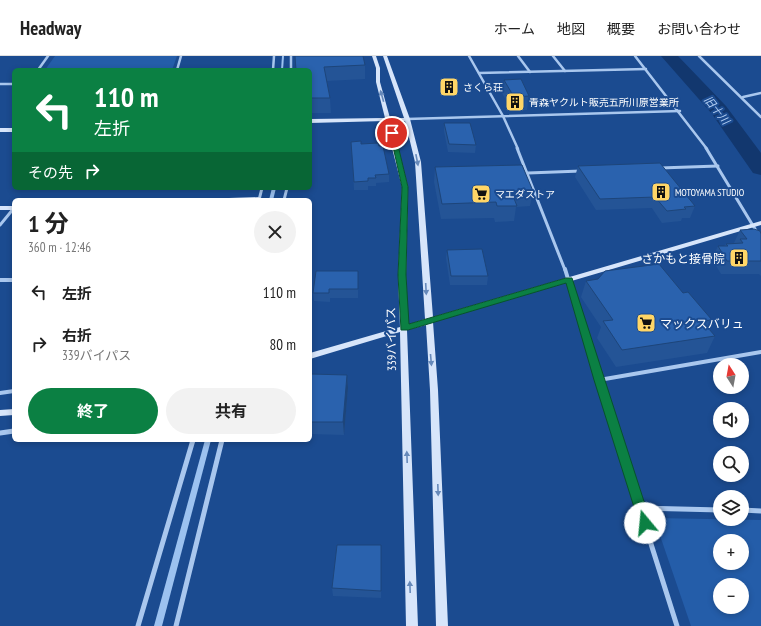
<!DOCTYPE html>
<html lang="ja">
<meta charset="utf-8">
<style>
body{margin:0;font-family:"PT Sans Narrow","Noto Sans JP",sans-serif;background:#f2f2f2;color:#222;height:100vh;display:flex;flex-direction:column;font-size:15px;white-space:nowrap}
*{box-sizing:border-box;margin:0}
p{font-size:13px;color:#767676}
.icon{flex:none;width:22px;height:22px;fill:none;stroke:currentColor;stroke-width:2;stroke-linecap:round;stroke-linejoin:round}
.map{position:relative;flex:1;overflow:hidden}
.sheet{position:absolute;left:12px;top:142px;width:300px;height:244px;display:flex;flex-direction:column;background:#fff;border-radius:6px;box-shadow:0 2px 6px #0003}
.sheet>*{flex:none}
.guide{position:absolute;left:12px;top:12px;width:300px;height:122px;border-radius:6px;box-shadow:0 2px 6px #0003;background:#0b8043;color:#fff;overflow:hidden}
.needle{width:26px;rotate:349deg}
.tools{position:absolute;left:713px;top:302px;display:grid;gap:8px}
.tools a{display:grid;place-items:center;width:36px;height:36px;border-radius:50%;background:#fff;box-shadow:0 2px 6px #0003;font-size:20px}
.pin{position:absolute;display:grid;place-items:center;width:34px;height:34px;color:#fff;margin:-17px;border:2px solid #fff;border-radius:50%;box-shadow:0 1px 4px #0007}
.me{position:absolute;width:44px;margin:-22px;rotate:343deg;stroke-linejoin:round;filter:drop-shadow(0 0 3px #0008)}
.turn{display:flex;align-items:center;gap:14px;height:84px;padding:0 16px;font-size:18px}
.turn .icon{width:52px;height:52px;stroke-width:2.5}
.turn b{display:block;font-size:28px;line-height:34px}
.then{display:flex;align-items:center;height:38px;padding:0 16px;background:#0003;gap:8px;font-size:15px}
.round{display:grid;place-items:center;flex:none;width:42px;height:42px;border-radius:21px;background:#f2f2f2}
.summary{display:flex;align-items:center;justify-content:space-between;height:68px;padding:0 16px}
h1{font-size:24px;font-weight:700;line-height:30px}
.action{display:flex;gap:8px;margin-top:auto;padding:8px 16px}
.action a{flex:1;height:46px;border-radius:24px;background:#0b8043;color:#fff;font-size:16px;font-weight:700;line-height:46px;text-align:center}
.action a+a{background:#f2f2f2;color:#222}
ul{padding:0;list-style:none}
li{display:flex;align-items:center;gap:12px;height:52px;padding:0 16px}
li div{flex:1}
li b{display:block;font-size:15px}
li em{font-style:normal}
header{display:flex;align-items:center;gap:24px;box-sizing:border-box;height:56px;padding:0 20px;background:#fff;border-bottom:1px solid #e0e0e0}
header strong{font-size:19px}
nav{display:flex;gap:22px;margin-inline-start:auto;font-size:14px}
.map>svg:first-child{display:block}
.green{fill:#245da9;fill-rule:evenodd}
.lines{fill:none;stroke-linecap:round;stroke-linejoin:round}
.stream{fill:#9cc2f0;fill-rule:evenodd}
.river{fill:#12376e;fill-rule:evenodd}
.street-far3{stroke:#a9c7ee;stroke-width:2.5}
.street-far2{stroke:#a9c7ee;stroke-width:3}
.street-far1{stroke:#a9c7ee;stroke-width:4}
.street{stroke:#a9c7ee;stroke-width:5}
.secondary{fill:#d7e5fa;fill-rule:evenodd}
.wall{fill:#245496}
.shaded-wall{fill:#1d457a}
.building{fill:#2a62ae;stroke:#1d457a}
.oneway{fill:#6689ba}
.route{fill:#0b8043;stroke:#07532c}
.labels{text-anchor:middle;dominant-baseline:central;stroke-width:4;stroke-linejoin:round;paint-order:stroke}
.far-poi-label{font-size:10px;fill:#fff;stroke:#1b4b90;text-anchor:start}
.far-water-label{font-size:11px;font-style:italic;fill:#b6d1f5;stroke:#1b4b90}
.poi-label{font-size:12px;fill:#fff;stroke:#1b4b90;text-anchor:end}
.street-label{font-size:12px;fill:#fff;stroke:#1b4b90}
</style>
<header>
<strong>Headway</strong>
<nav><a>ホーム</a><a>地図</a><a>概要</a><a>お問い合わせ</a></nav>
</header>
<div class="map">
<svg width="761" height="570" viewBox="0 0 761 570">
<rect width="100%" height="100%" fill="#1b4b90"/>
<g class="green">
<path d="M 55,0 L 177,0 L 172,14 L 45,14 Z"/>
<path d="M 654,462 L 761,464 L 761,570 L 691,570 ZM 720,485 L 742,485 L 742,507 L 720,507 ZM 720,529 L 742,529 L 742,551 L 720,551 Z"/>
</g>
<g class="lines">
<g class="stream">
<path d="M 282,0 L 284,0 L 283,14 L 281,14 Z"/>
<path d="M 272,132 L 276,132 L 273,144 L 269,144 Z"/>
<path d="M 205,384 L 211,384 L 162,570 L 154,570 Z"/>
</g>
<path class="river" d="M 661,0 L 678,0 L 726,50 L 761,97 L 761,119 L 753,117 L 712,58 Z"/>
<g class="street-far3">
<path d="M 291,0 L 291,14"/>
<path d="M 469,0 L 503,60 L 518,93"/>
<path d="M 518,0 L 530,16"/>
<path d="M 553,0 L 565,15"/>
<path d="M 635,0 L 707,93"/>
<path d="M 699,0 L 761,61"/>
<path d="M 38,14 L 48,0"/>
<path d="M 177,14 L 181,0"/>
<path d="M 273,14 L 274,0"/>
<path d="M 479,17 L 646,13"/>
<path d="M 0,28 L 14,28"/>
<path d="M 743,41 L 761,37"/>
<path d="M 407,63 L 680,55"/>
</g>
<g class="street-far2">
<path d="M 517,92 L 565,214"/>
<path d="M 706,92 L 761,183"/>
<path d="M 660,112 L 718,110"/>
<path d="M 528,117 L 581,115"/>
<path d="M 259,144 L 262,132"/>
<path d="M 284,144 L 287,132"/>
<path d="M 0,169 L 14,152"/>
</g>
<g class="street-far1">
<path d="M 565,213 L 613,369"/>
<path d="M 0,224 L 14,224"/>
<path d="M 599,324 L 761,296"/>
<path d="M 0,337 L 14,335"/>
</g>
<g class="street">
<path d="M 613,368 L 677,570"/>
<path d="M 0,377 L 14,375"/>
<path d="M 640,452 L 720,454"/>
<path d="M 742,454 L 761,455"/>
<path d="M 138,570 L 193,384"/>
<path d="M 176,570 L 222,384"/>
</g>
<g class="secondary">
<path d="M 372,0 L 376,0 L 380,12 L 380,26 L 390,62 L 404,62 L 383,0 L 387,0 L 410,63 L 421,106 L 433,261 L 761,165 L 761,169 L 433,266 L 438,334 L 448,570 L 436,570 L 430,334 L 426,269 L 407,274 L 418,570 L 406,570 L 400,276 L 310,303 L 310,297 L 400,271 L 398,219 L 402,131 L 385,65 L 310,67 L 310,63 L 385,62 L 376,26 L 376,12 ZM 391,65 L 405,65 L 415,106 L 425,263 L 407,269 L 406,219 L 408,131 Z"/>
<rect x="0" y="72" width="14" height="4"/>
<path d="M 259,141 L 261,142 L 261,144 L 226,144 L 229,142 Z"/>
<rect x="0" y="150" width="14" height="4"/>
<path d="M 14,353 L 14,359 L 0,360 L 0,354 Z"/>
</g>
</g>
<g class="wall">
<path d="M 295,0 L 365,9 L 365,23 L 327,25 L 330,42 L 331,57 L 310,57 L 310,14 Z"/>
<path d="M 504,24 L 529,40 L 527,54 L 512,55 L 502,37 Z"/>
<path d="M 444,67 L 476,89 L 475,97 L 448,96 L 444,75 Z"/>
<path d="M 361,88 L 379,90 L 389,118 L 389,126 L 376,127 L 376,130 L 368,130 L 368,134 L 354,134 L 352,94 Z"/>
<path d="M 578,110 L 695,150 L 690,162 L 682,162 L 681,165 L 662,167 L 652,152 L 596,154 L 575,121 Z"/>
<path d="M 435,111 L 533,135 L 530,150 L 516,151 L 514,165 L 495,166 L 494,162 L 441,163 L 434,126 Z"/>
<path d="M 740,174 L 761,178 L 761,220 L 759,218 L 721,218 L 712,203 L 718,190 L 724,190 L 726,188 L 734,188 L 734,187 Z"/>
<path d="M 447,194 L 488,220 L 487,229 L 450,229 L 446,202 Z"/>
<path d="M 358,224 L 358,242 L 330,242 L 330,246 L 314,245 L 313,237 Z"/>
<path d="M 586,225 L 683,237 L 712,264 L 708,272 L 715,280 L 707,297 L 616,311 L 597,282 L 601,271 L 581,241 Z"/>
<path d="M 310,318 L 347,319 L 348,332 L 344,379 L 310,378 Z"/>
<path d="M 381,489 L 381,542 L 333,540 L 332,532 Z"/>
</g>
<path class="shaded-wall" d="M 347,319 L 348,332 L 344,379 L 343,366 Z"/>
<g class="building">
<path d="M 295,0 L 363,0 L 365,9 L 324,11 L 330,42 L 310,42 L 310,14 L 296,14 Z"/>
<path d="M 521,23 L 529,40 L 514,41 L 504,24 Z"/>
<path d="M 444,67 L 470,67 L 476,89 L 449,88 Z"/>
<path d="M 361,85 L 361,88 L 378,87 L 379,90 L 383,90 L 389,118 L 375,119 L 376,122 L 368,122 L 368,125 L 354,126 L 351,86 Z"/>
<path d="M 660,107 L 695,150 L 684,151 L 686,153 L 667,155 L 655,141 L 600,143 L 578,110 Z"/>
<path d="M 522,109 L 533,135 L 511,135 L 517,150 L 497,150 L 496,146 L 442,148 L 435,111 Z"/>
<path d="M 754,173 L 760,175 L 761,178 L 761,205 L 727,205 L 718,190 L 728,190 L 726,188 L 743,187 L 740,183 L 747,183 L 740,174 Z"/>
<path d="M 482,193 L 488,220 L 451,220 L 447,194 Z"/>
<path d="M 659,208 L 683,237 L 688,236 L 712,264 L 702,265 L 715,280 L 622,294 L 603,265 L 613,264 L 586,225 L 598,223 L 605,215 Z"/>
<path d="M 316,215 L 358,215 L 358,233 L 329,233 L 329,237 L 313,237 Z"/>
<path d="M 310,318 L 347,319 L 343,366 L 310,366 Z"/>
<path d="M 337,489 L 381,489 L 381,535 L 332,532 Z"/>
</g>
<defs><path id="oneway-solid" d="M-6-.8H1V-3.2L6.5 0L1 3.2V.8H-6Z"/></defs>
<g class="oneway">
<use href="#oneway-solid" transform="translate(382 40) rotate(-106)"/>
<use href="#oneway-solid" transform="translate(417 104) rotate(79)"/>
<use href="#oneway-solid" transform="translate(426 233) rotate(87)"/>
<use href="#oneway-solid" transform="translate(431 304) rotate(85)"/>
<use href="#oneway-solid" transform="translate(407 401) rotate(-92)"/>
<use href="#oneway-solid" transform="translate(438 434) rotate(88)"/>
<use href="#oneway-solid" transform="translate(410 531) rotate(-92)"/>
</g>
<path class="route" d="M 392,75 L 395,77 L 408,131 L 406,219 L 409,268 L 566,222 L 572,222 L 651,467 L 649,470 L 645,472 L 641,470 L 639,467 L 594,324 L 566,227 L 408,274 L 401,274 L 398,219 L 402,131 L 390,77 Z"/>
<defs>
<symbol id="building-square" viewBox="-11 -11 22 22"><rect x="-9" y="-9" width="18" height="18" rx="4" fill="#ffd667" stroke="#1b4b90"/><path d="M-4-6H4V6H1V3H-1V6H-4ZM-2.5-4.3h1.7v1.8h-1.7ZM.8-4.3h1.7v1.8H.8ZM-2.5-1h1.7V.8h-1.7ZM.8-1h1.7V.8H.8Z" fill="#111"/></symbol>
<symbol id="supermarket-square" viewBox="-11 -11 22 22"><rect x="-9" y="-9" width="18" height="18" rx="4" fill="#ffd667" stroke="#1b4b90"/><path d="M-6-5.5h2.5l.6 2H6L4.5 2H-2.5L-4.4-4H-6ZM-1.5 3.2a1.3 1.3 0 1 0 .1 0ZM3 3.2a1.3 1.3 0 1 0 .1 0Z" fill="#111"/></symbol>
</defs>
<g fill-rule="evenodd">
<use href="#building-square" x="438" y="20" width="22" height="22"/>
<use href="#building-square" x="504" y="35" width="22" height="22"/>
<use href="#building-square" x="650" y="125" width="22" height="22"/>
<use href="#supermarket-square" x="470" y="127" width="22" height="22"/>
<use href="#building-square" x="728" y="191" width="22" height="22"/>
<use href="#supermarket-square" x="635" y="256" width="22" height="22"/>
</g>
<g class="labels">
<g class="far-poi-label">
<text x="463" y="31">さくら荘</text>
<text x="529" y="46">青森ヤクルト販売五所川原営業所</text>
<text x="675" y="136">MOTOYAMA STUDIO</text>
<text x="495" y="138">マエダストア</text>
</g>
<g class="far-water-label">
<text transform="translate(717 54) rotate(51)">旧十川</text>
</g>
<g class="poi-label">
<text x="725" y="202">さかもと接骨院</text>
<text x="660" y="267" text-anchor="start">マックスバリュ</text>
</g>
<g class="street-label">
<text transform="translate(391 283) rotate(-91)">339バイパス</text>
</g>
</g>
</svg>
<div class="tools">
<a><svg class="needle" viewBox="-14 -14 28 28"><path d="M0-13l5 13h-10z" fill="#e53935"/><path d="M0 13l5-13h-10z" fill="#767676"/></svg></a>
<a><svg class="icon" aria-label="sound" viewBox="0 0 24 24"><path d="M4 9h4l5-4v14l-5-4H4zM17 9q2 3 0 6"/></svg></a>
<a><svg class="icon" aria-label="search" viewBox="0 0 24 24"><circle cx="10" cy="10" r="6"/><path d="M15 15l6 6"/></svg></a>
<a><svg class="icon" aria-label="layers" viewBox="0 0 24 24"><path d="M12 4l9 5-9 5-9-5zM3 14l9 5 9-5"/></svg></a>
<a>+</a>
<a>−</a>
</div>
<div class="pin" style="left:392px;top:77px;background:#d93025"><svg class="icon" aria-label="arrive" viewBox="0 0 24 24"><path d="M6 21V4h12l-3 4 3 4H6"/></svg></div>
<svg class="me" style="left:645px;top:467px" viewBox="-20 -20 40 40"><circle r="19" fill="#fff"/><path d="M0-13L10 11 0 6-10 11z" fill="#0b8043"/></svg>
<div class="guide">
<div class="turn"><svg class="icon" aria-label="left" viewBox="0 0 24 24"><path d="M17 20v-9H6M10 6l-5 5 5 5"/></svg><div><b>110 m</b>左折</div></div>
<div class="then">その先<svg class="icon" aria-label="right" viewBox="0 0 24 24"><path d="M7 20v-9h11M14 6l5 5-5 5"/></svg></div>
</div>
<section class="sheet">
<div class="summary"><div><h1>1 分</h1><p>360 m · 12:46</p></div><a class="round"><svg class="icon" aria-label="close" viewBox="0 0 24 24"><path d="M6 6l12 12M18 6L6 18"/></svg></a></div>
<ul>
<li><svg class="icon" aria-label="left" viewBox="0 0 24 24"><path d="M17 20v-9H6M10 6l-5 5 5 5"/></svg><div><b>左折</b></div><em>110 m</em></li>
<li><svg class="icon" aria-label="right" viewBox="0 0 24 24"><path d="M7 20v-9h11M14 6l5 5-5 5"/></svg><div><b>右折</b><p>339バイパス</p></div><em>80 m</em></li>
</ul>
<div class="action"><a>終了</a><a>共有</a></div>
</section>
</div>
